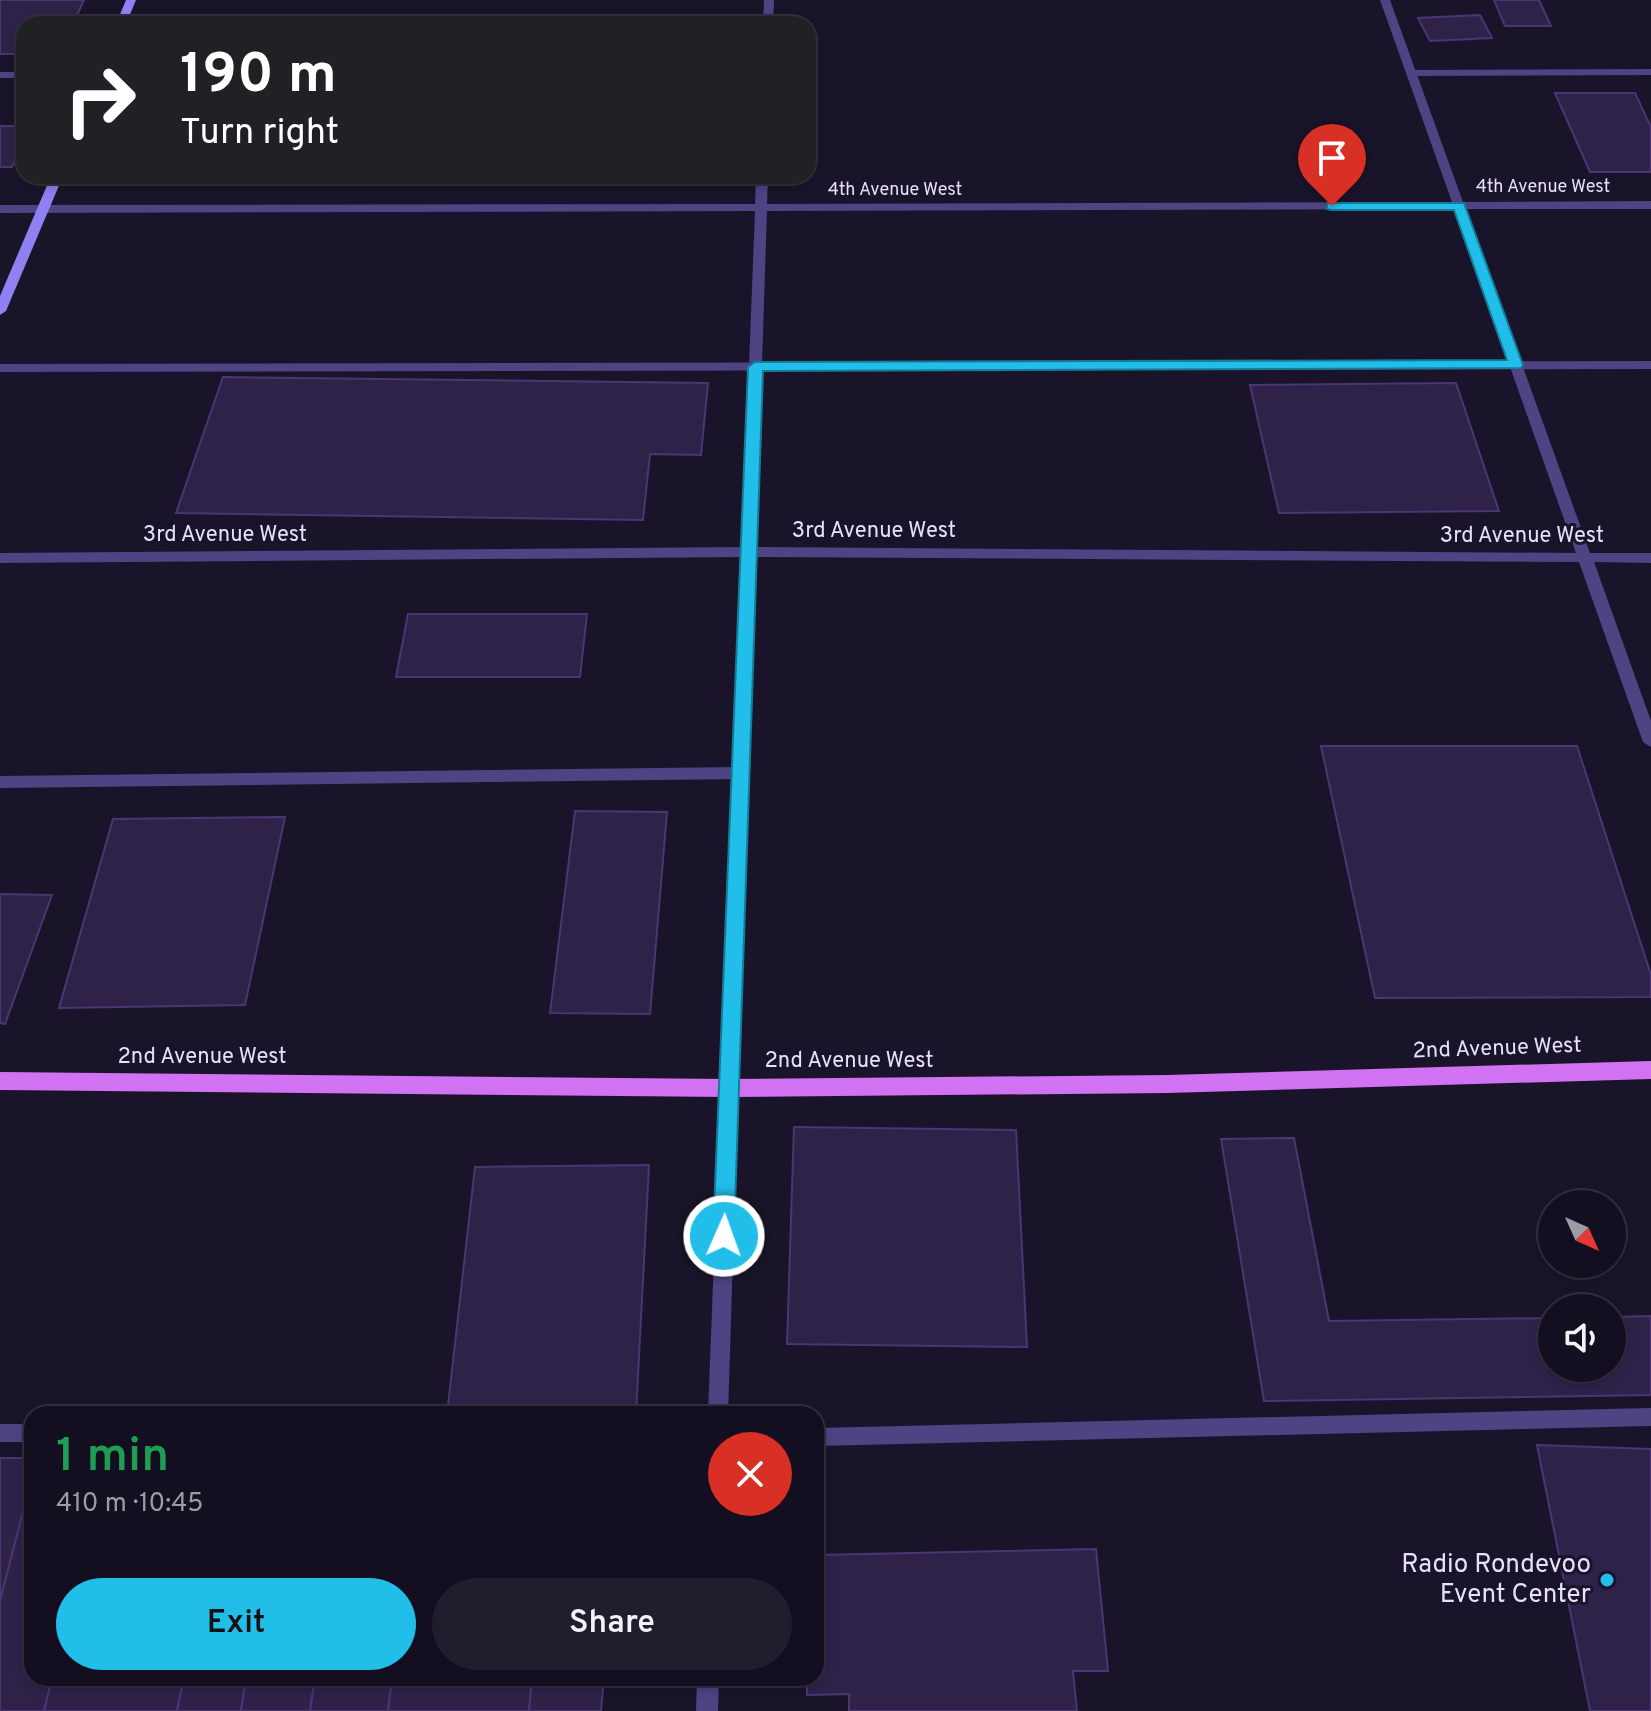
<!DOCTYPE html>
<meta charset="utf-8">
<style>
body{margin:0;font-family:Overpass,sans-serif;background:#211d2d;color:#f1f3f6;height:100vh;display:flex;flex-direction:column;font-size:30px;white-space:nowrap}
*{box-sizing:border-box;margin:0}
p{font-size:26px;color:#9d9ca5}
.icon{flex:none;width:44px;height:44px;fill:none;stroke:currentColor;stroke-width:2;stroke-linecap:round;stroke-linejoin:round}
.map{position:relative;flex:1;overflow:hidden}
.details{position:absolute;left:24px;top:1406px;width:800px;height:280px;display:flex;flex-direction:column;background:#140f20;border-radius:24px;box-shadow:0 4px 12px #0003,0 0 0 2px #332f3e}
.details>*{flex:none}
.banner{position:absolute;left:16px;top:16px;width:800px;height:168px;border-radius:24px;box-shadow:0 4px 12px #0003,0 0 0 2px #332f3e;background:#202124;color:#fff;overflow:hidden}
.needle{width:52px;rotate:135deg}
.controls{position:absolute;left:1538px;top:1190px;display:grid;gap:16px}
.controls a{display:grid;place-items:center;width:88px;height:88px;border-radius:50%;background:#140f20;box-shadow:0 4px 12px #0003,0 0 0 2px #332f3e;font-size:40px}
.pin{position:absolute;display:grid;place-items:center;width:68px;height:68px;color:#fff;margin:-82px -34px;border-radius:50% 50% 50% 0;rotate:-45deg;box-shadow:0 0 8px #0007}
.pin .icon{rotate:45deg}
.me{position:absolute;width:88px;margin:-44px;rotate:2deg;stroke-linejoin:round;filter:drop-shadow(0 0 6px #0008)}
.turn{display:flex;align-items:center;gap:28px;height:168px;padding:0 32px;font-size:36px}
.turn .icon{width:104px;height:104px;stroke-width:2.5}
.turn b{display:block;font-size:56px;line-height:68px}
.round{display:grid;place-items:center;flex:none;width:84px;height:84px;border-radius:42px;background:#211d2d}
.overview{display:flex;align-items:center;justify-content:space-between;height:136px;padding:0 32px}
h1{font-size:48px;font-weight:600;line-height:60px;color:#1e9e55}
.button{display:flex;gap:16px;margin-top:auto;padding:16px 32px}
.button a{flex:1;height:92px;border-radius:48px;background:#20bee9;color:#111;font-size:32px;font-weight:600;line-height:92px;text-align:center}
.button a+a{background:#211d2d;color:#f1f3f6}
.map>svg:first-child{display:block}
.building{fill:#2e2249;stroke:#493673;stroke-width:2}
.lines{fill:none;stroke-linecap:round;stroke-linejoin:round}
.lane{fill:#4e4484;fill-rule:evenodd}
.street{fill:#4e4484;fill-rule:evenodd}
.secondary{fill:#9081f2;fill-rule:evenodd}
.primary{fill:#d072f1;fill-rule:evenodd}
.route{fill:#20bee9;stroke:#157c97;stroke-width:2}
.poi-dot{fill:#20bee9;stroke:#1a142a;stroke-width:3}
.labels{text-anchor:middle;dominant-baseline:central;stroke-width:6;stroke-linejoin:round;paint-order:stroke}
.far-street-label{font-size:18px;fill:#e7e0fc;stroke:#1a142a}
.street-label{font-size:22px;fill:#e7e0fc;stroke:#1a142a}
.near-poi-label{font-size:26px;fill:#e7e0fc;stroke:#1a142a;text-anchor:end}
</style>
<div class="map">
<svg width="1651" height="1711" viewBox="0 0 1651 1711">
<rect width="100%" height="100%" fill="#1a142a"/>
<g class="building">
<path d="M 0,0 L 84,0 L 73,24 L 24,24 L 24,54 L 0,54 Z"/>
<path d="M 1494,0 L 1539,0 L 1551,26 L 1505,26 Z"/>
<path d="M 1480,15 L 1492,38 L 1430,41 L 1418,18 Z"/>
<path d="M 1555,93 L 1635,93 L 1651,127 L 1651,172 L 1590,172 Z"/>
<path d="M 0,126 L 24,126 L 24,140 L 12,167 L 0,167 Z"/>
<path d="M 223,377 L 708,383 L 701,455 L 650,454 L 643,520 L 176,513 Z"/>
<path d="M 1456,383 L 1499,511 L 1279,513 L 1250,385 Z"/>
<path d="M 408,614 L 587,614 L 580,677 L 396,677 Z"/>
<path d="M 1321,746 L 1577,746 L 1651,975 L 1651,997 L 1375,998 Z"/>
<path d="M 575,811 L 667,812 L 650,1014 L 550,1013 Z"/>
<path d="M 285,817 L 245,1005 L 59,1008 L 113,819 Z"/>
<path d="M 0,894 L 52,895 L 5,1024 L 0,1023 Z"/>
<path d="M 794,1127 L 1016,1130 L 1027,1347 L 787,1344 Z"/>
<path d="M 1294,1138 L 1329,1321 L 1552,1318 L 1552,1368 L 1612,1368 L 1612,1317 L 1651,1316 L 1651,1395 L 1264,1401 L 1221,1139 Z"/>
<path d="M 649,1165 L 636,1414 L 447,1414 L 475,1167 Z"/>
<path d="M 1537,1445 L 1651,1449 L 1651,1711 L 1590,1711 Z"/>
<path d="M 0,1458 L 32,1458 L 32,1477 L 0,1601 Z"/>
<path d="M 32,1477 L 32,1678 L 52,1678 L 44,1711 L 0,1711 L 0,1601 Z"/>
<path d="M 1096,1549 L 1108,1671 L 1073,1671 L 1077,1711 L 849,1711 L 849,1694 L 807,1695 L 807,1678 L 816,1678 L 816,1555 Z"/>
<path d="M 52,1678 L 184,1678 L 177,1711 L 44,1711 Z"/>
<path d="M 184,1678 L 246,1678 L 241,1711 L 177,1711 Z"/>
<path d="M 246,1678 L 315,1678 L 310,1711 L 241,1711 Z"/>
<path d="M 315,1678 L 392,1678 L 388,1711 L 310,1711 Z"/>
<path d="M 392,1678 L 532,1678 L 529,1711 L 388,1711 Z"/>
<path d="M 532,1678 L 604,1678 L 601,1711 L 529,1711 Z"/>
</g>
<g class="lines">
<g class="lane">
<path d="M 1651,69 L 1651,75 L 1411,76 L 1406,73 L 1411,70 Z"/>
<rect x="0" y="72" width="24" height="6"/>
<path d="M 1651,361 L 1651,369 L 0,372 L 0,364 Z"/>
<path d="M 741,767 L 749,773 L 741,779 L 0,788 L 0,776 Z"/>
<path d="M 1651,1408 L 1651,1426 L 816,1446 L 816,1428 Z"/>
<rect x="0" y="1424" width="32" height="18"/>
</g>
<g class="street">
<path d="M 764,0 L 774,0 L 773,24 L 763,24 Z"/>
<path d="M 1380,0 L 1390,0 L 1463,202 L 1651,201 L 1651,209 L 1466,209 L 1590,553 L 1651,553 L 1651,563 L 1594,562 L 1651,721 L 1651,747 L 1643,742 L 1579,562 L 755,557 L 728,1414 L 708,1414 L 741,557 L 0,563 L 0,553 L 742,547 L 755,211 L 0,213 L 0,205 L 755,204 L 756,176 L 768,176 L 767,204 L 1452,202 ZM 1454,209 L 1576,553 L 756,547 L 767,211 Z"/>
<path d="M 697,1678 L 719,1678 L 718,1711 L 696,1711 Z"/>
</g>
<g class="secondary">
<path d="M 126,0 L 136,0 L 126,24 L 116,24 Z"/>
<path d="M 51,176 L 63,176 L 6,311 L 0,315 L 0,296 Z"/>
</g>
<path class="primary" d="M 1651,1061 L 1651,1079 L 1167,1093 L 729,1097 L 0,1090 L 0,1072 L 729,1079 L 1167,1075 Z"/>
</g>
<path class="route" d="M 1327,203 L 1464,203 L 1523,365 L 1521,368 L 763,371 L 734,1236 L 731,1242 L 724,1245 L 716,1242 L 713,1236 L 748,367 L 755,362 L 1507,360 L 1454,210 L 1332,210 L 1327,209 Z"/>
<circle class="poi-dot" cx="1607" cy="1580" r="8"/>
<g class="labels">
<g class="far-street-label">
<text x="1543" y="187">4th Avenue West</text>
<text x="895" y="190">4th Avenue West</text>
</g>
<g class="street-label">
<text x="874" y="531">3rd Avenue West</text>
<text x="225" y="535">3rd Avenue West</text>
<text x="1522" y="536">3rd Avenue West</text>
<text transform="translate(1497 1049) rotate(-2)">2nd Avenue West</text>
<text x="202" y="1057">2nd Avenue West</text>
<text x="849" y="1061">2nd Avenue West</text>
</g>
<g class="near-poi-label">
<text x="1591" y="1565">Radio Rondevoo<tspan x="1591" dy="30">Event Center</tspan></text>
</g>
</g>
</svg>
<div class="controls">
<a><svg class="needle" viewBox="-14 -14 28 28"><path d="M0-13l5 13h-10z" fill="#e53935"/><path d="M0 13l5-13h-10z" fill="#9d9ca5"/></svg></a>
<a><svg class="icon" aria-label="sound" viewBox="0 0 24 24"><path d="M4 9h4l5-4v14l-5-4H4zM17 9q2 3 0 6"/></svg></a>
</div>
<div class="pin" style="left:1332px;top:206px;background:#d93025"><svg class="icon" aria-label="arrive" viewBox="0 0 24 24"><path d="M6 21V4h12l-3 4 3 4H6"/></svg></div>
<svg class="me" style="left:724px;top:1236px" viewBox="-20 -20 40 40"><circle r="17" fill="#20bee9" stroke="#fff" stroke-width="3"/><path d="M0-11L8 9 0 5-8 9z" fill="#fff"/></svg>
<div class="banner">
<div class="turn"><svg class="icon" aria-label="right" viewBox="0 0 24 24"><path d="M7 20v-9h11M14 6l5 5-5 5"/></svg><div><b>190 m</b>Turn right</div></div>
</div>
<section class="details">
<div class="overview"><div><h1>1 min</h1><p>410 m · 10:45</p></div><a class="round" style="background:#d93025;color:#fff"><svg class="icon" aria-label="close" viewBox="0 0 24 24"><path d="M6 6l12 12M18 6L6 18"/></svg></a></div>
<div class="button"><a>Exit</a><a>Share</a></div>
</section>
</div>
